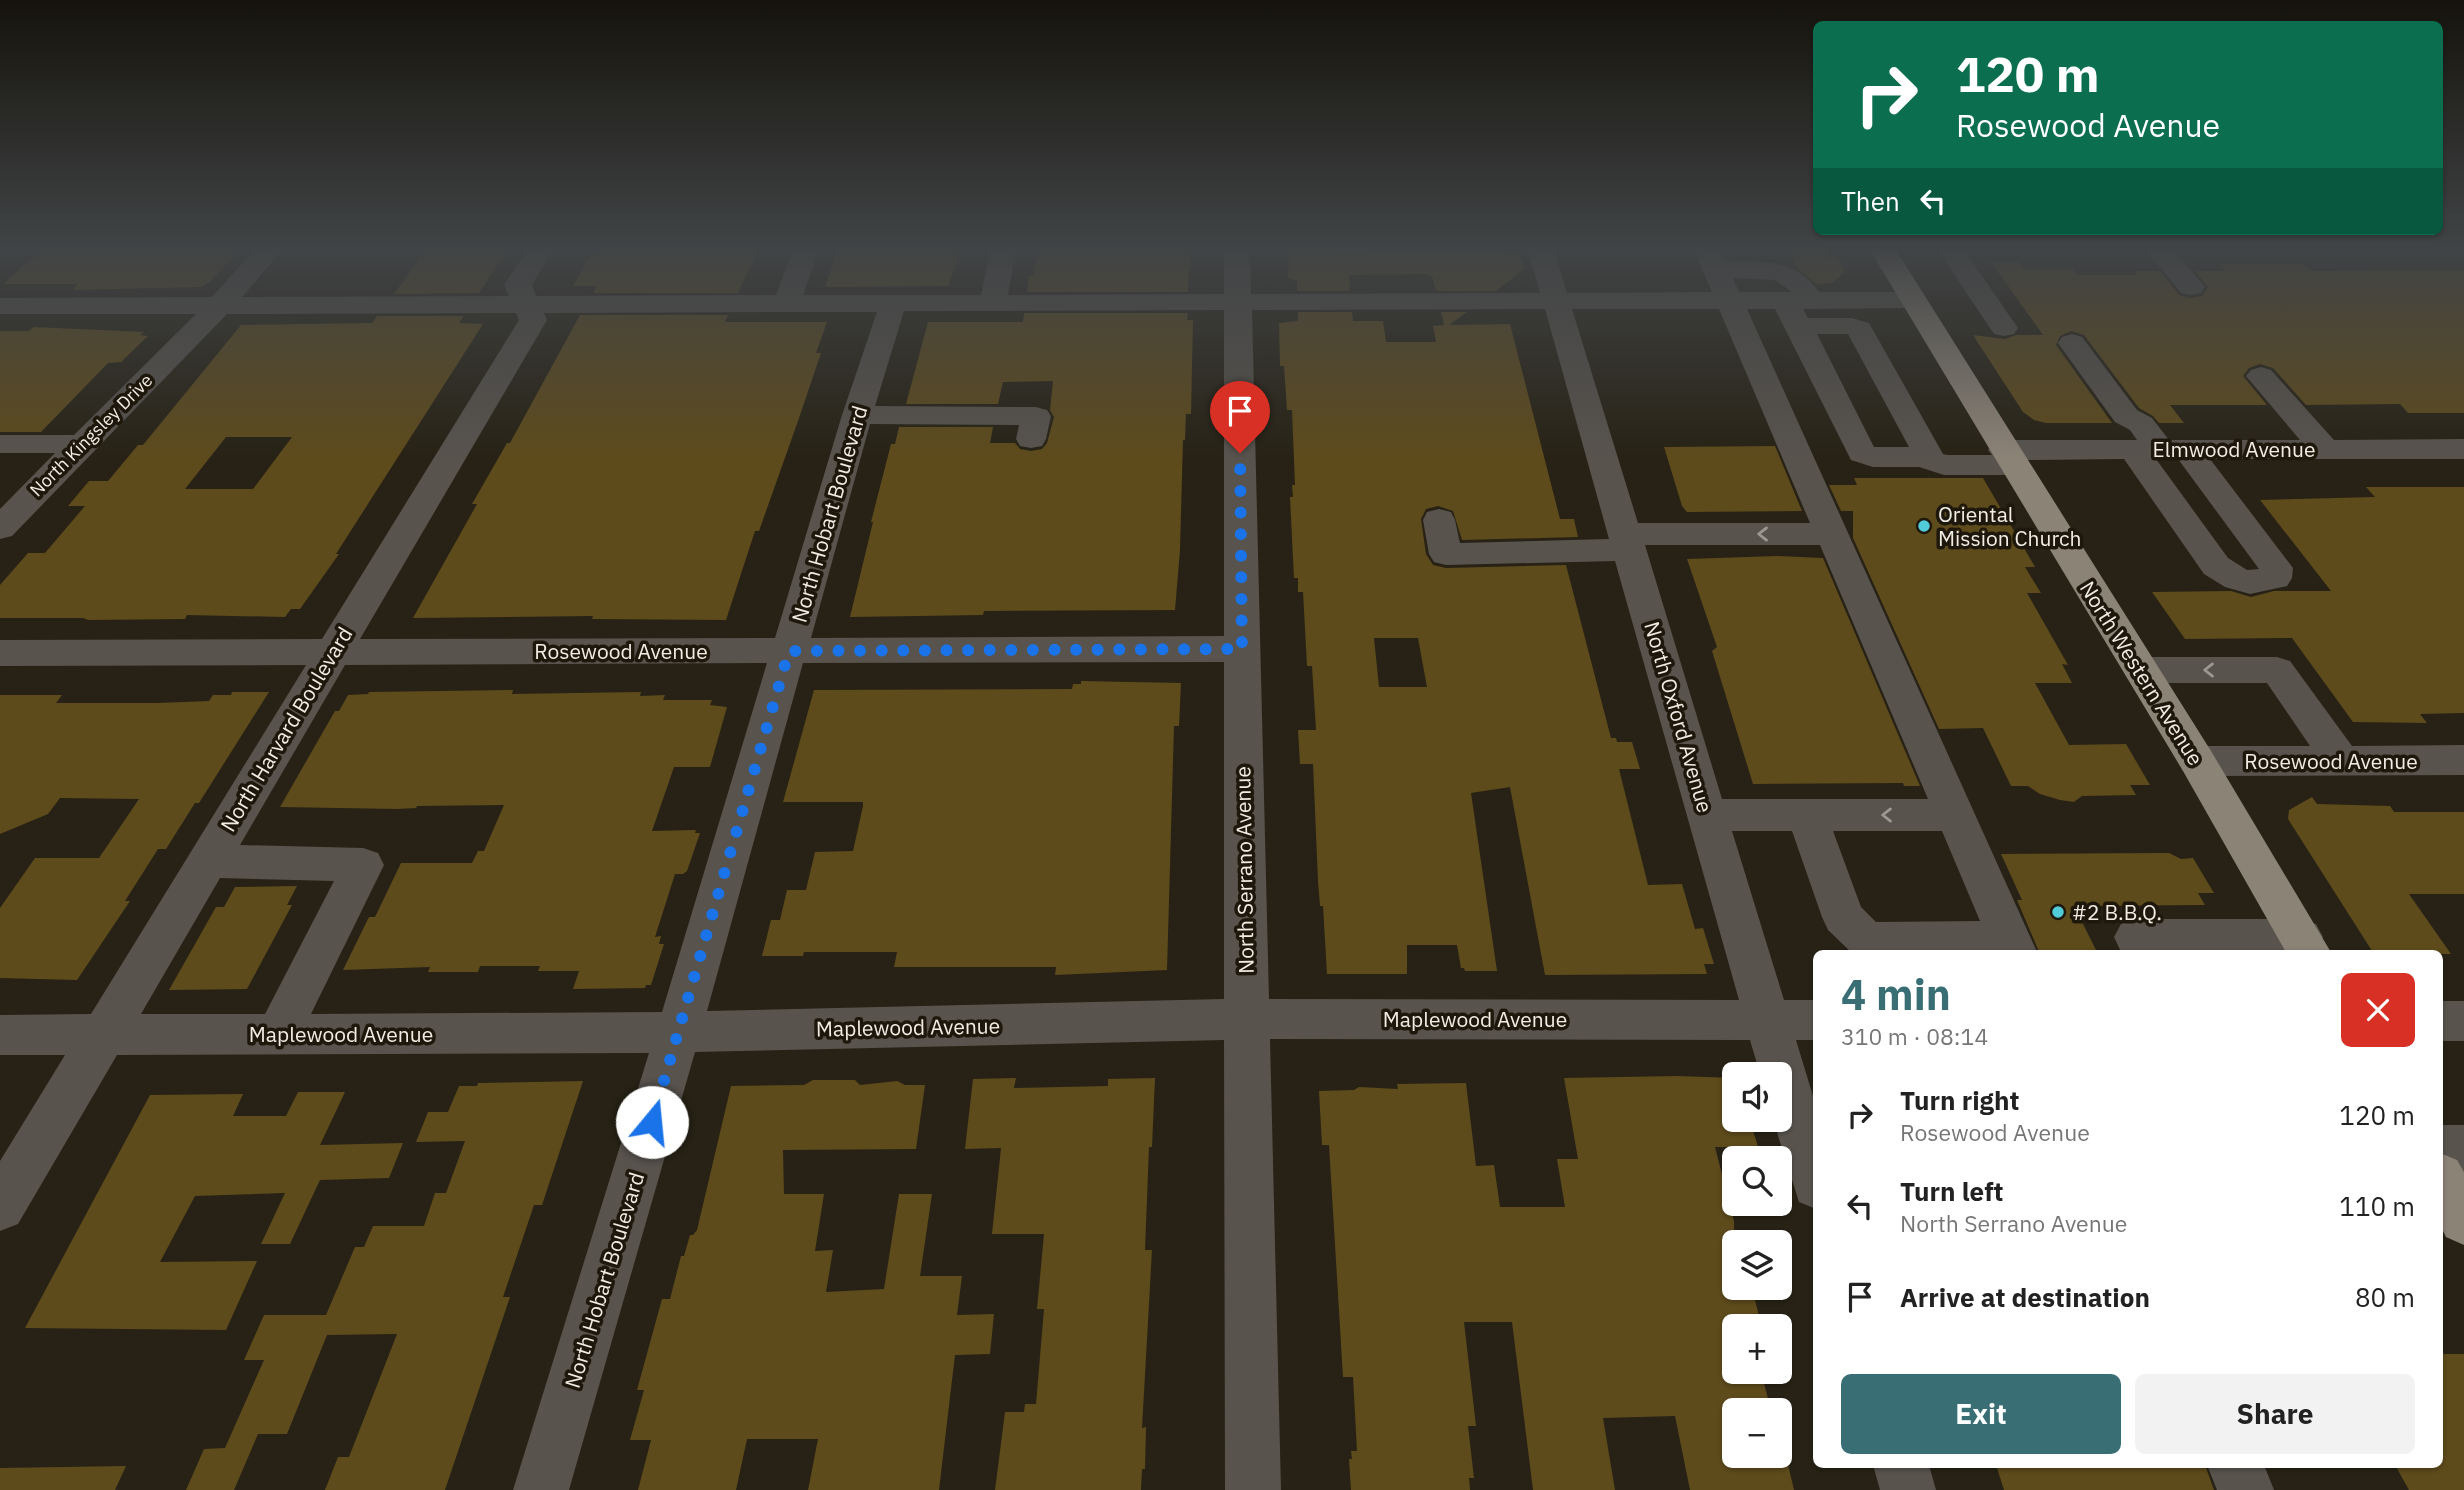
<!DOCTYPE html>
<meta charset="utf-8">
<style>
body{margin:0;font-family:"IBM Plex Sans",sans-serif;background:#f2f2f2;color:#222;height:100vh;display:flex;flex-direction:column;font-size:26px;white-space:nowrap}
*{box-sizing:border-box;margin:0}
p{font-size:23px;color:#767676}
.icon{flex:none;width:38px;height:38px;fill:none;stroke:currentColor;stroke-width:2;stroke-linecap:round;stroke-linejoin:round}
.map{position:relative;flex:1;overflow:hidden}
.details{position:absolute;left:1813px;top:950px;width:630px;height:518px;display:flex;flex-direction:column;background:#fff;border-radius:10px;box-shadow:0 2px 5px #0004}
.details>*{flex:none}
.banner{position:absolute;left:1813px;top:21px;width:630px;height:214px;border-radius:10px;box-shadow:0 2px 5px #0004;background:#0b6e4f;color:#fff;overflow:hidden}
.tools{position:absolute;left:1722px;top:1062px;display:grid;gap:14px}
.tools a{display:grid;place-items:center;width:70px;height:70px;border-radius:10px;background:#fff;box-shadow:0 2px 5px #0004;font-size:35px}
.pin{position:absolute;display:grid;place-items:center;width:60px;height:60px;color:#fff;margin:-72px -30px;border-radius:50% 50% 50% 0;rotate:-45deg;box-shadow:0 0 7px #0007}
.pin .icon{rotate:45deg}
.me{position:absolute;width:77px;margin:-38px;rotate:17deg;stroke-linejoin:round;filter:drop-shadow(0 0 5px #0008)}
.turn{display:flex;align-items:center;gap:24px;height:147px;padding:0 28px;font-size:32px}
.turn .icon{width:91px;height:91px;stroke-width:2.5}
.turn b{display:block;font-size:49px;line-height:60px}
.then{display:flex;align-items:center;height:66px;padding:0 28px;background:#0003;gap:14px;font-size:26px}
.round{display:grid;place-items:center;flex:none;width:74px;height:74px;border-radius:10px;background:#f2f2f2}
.overview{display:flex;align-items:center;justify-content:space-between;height:119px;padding:0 28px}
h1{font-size:42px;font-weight:800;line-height:52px;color:#386e74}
.cta{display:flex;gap:14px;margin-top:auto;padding:14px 28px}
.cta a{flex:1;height:80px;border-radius:10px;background:#386e74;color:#fff;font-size:28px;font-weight:800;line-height:80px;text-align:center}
.cta a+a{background:#f2f2f2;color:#222}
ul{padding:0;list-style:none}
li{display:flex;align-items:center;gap:21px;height:91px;padding:0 28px}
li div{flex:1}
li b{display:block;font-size:26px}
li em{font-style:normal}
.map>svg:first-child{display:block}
.building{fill:#5e4b1c;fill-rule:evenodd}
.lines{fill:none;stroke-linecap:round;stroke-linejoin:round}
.minor{fill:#58534d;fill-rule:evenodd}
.major{fill:#8c8377;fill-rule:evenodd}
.oneway{stroke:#9d9891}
.route{stroke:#1a73e8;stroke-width:12;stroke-dasharray:0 21.6}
.poi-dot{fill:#52cbd9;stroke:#1e180c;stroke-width:2.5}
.labels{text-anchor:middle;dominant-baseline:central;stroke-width:7;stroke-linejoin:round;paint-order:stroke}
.far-street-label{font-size:18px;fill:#f1ede5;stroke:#1e180c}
.street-label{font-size:21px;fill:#f1ede5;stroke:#1e180c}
.poi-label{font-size:21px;fill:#f1ede5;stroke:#1e180c;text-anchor:start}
</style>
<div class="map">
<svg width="2464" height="1490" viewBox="0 0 2464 1490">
<rect width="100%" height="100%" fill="#272215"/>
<g class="building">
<path d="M 41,250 L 238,250 L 210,282 L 201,287 L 73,290 L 78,284 L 3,284 Z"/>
<path d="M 426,250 L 507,250 L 479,293 L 394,294 Z"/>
<path d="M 599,250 L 758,250 L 738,293 L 593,293 L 597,286 L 573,286 L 591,254 L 597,254 Z"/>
<path d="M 838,250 L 959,250 L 949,286 L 825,287 Z"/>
<path d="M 1041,250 L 1190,250 L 1188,292 L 1027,292 L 1029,276 L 1033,276 L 1038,253 Z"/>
<path d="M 1290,250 L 1519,252 L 1524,269 L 1496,291 L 1436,291 L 1432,276 L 1425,274 L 1349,275 L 1350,291 L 1297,291 L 1297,281 L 1288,278 Z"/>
<path d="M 1788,250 L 1828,250 L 1831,257 L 1837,257 L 1845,272 L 1832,283 L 1816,284 L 1798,269 Z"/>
<path d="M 1991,262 L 2019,262 L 2025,270 L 2073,269 L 2078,275 L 2137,275 L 2134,271 L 2160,271 L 2179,295 L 2190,298 L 2202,296 L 2208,287 L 2195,271 L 2226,271 L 2220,264 L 2303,264 L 2312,271 L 2464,270 L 2464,413 L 2408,413 L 2400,404 L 2306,405 L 2273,368 L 2260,364 L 2249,368 L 2243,376 L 2267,405 L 2170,405 L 2184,423 L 2159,423 L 2153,416 L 2139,408 L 2084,335 L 2071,331 L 2060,336 L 2056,345 L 2112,423 L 2046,423 L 2034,420 L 2023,412 L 1973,335 L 2005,339 L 2016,335 L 2043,335 Z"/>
<path d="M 1298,312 L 1352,312 L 1353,321 L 1383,321 L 1386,342 L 1436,342 L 1433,326 L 1444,325 L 1441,312 L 1467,312 L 1449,325 L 1510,324 L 1560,519 L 1574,519 L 1578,537 L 1462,540 L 1453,511 L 1438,506 L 1426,509 L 1421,519 L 1426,554 L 1433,565 L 1446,568 L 1566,565 L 1611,738 L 1616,738 L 1617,742 L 1632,742 L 1640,769 L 1619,769 L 1648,885 L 1682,884 L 1695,929 L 1703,928 L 1714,964 L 1704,964 L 1707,974 L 1545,975 L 1510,787 L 1471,793 L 1497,971 L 1465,971 L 1464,968 L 1461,968 L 1457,945 L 1407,945 L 1407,974 L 1327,974 L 1323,906 L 1320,906 L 1318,881 L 1313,764 L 1300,764 L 1298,730 L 1316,730 L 1312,666 L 1307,666 L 1303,592 L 1298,592 L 1298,578 L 1294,578 L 1290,497 L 1293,497 L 1292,485 L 1295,485 L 1292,410 L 1287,410 L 1284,366 L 1280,366 L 1279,323 L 1298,321 ZM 1374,638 L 1418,638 L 1427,687 L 1379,687 Z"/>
<path d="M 1024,313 L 1188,313 L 1187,320 L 1193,320 L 1191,414 L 1186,414 L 1185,440 L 1183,440 L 1180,550 L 1175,610 L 984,611 L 983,615 L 850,617 L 873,522 L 871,522 L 891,444 L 895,444 L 899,427 L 993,427 L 990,443 L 1015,443 L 1020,449 L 1031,451 L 1042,449 L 1047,443 L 1054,417 L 1050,410 L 1053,381 L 1003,382 L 998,404 L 906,404 L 928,322 L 1023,322 Z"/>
<path d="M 580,315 L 728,315 L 725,322 L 827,322 L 816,353 L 821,353 L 798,421 L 759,531 L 755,531 L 726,620 L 592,619 L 593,616 L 413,618 L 477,504 L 472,504 L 507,443 L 510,443 Z"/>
<path d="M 377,316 L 464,316 L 459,323 L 483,324 L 336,554 L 339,554 L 300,609 L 291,609 L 285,617 L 187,615 L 185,619 L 88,620 L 83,618 L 0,618 L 0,585 L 28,553 L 45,553 L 85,506 L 68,506 L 89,481 L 108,481 L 138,445 L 143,445 L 241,325 L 372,323 ZM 226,437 L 292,437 L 253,489 L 185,489 Z"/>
<path d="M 34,327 L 144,332 L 140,335 L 148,336 L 121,362 L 108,363 L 41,432 L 0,432 L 0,331 L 28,331 Z"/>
<path d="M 1775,446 L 1802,511 L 1687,512 L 1682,506 L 1664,447 Z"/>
<path d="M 1854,478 L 1983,478 L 2035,567 L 2025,567 L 2041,593 L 2027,593 L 2068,665 L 2062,664 L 2072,683 L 2035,683 L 2069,745 L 2126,744 L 2150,785 L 2130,785 L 2136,795 L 2082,796 L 2074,802 L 2060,800 L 2040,794 L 2028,786 L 2011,786 L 1983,728 L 1939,729 L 1853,538 L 1853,511 L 1841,511 L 1829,485 L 1857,485 Z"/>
<path d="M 2366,487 L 2464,487 L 2464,713 L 2420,714 L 2427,723 L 2353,722 L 2292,638 L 2185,639 L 2152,592 L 2231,591 L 2251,597 L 2274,591 L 2331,591 L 2260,500 L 2375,497 Z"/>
<path d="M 1777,556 L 1823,558 L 1920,786 L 1904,786 L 1903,783 L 1753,784 L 1712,651 L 1717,647 L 1687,559 Z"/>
<path d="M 1081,681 L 1181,683 L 1179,726 L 1174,726 L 1167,970 L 1055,975 L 1056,967 L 894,967 L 897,952 L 804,952 L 803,956 L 762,956 L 771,920 L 780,920 L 787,890 L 806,890 L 815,852 L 853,851 L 863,806 L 863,802 L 783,802 L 814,690 L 1072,689 L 1073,684 L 1081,684 Z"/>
<path d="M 513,690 L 512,694 L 641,692 L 640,696 L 665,695 L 663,700 L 712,700 L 710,705 L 727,707 L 710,767 L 674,767 L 652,831 L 696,830 L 695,833 L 700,833 L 687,871 L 683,874 L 675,874 L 655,937 L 661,936 L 659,944 L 664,944 L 651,985 L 646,985 L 645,988 L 573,989 L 579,971 L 538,971 L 540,966 L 480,966 L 478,972 L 428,972 L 430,967 L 343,970 L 369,917 L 375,917 L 401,863 L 472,863 L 478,851 L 484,851 L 504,805 L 417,806 L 416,808 L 397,809 L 280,807 L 335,711 L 339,711 L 348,695 L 368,694 L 369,692 Z"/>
<path d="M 232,692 L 269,692 L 199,803 L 195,803 L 166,849 L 158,849 L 125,901 L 130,901 L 77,980 L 0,978 L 0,908 L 35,858 L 99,858 L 139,799 L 60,798 L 48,814 L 0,834 L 0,695 L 62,695 L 56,703 L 158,703 L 209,701 L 213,695 L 231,695 Z"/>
<path d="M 2312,797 L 2317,804 L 2390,806 L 2394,812 L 2464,812 L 2464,894 L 2409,894 L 2451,954 L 2374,954 L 2288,819 L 2289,810 Z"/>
<path d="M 2169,853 L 2181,859 L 2193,858 L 2214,893 L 2198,893 L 2205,905 L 2074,906 L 2098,954 L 2040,954 L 2017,900 L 2022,900 L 2001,854 Z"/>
<path d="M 297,886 L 287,905 L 292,905 L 247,989 L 169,990 L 216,907 L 224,907 L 235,887 Z"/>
<path d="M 1677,1076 L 1734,1078 L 1734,1120 L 1750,1120 L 1758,1147 L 1715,1147 L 1734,1221 L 1734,1288 L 1752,1288 L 1759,1316 L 1734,1316 L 1734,1372 L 1761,1372 L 1771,1410 L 1734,1410 L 1734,1456 L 1786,1456 L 1794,1490 L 1690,1490 L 1675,1416 L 1603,1418 L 1615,1490 L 1533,1490 L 1512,1322 L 1464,1322 L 1476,1426 L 1468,1426 L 1474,1478 L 1469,1478 L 1470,1490 L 1351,1490 L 1349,1459 L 1352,1459 L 1351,1451 L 1357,1451 L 1353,1377 L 1343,1377 L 1329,1145 L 1322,1145 L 1319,1091 L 1354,1090 L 1359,1087 L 1398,1089 L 1397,1084 L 1466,1083 L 1476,1166 L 1494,1165 L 1500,1207 L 1565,1207 L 1557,1159 L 1578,1159 L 1564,1078 Z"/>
<path d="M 1016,1078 L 1014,1088 L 1108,1086 L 1108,1079 L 1155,1078 L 1152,1147 L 1149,1147 L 1145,1250 L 1152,1250 L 1142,1428 L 1146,1427 L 1145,1469 L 1142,1469 L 1141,1490 L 995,1490 L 1005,1412 L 1024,1412 L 1025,1404 L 1036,1404 L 1044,1309 L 1037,1309 L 1044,1234 L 992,1234 L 1001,1148 L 965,1149 L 973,1079 Z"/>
<path d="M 813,1080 L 855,1080 L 860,1085 L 897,1081 L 905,1085 L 925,1085 L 916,1149 L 783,1150 L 784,1194 L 824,1194 L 815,1251 L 833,1250 L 826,1292 L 884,1289 L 899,1194 L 932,1194 L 920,1276 L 962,1276 L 957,1315 L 994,1314 L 990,1354 L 955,1355 L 939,1490 L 808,1490 L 818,1439 L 747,1439 L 736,1490 L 638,1490 L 651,1440 L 630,1440 L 644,1390 L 637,1390 L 662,1299 L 670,1299 L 681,1256 L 684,1256 L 690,1235 L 693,1235 L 697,1230 L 731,1086 L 804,1085 Z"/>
<path d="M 583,1081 L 542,1205 L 534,1205 L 503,1297 L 510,1297 L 445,1490 L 325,1490 L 338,1457 L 349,1457 L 397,1334 L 327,1335 L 287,1434 L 258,1434 L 234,1490 L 186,1490 L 204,1449 L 225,1448 L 264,1360 L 244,1360 L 264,1315 L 326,1315 L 355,1247 L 364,1247 L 373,1226 L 424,1226 L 435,1193 L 446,1193 L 465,1141 L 416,1142 L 428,1112 L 448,1112 L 459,1086 L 477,1086 L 478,1083 Z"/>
<path d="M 298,1092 L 345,1092 L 320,1145 L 403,1143 L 389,1178 L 320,1180 L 290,1244 L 261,1244 L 285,1193 L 195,1196 L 160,1262 L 257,1261 L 226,1330 L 25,1328 L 150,1095 L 243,1094 L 233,1116 L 286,1116 Z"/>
<path d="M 2440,1354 L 2464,1354 L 2464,1490 L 2409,1490 L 2395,1465 L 2440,1465 Z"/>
<path d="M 1996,1465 L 2205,1465 L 2214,1490 L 2004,1490 Z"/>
<path d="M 126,1466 L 115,1490 L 0,1490 L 0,1468 Z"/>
</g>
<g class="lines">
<g class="minor">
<path d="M 254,250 L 282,250 L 242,297 L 509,296 L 504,285 L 527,250 L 553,250 L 532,285 L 536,296 L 776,295 L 793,250 L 819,250 L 803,295 L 981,295 L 990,250 L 1016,250 L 1008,295 L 1224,294 L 1224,250 L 1250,250 L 1251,294 L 1540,293 L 1528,250 L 1554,250 L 1567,293 L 1712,292 L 1694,250 L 1720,250 L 1726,262 C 1763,261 1797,259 1819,292 L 1913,292 L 1923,294 L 1927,300 L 1923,306 L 1913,308 L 1803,309 L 1808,318 L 1852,318 L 1869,323 L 1943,454 L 1947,455 L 1992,455 L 1988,450 L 1993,443 L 2004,440 L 2137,440 L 2130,430 L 2115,422 L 2058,343 L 2062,337 L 2072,334 L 2082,337 L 2137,410 L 2152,418 L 2169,440 L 2300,440 L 2246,376 L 2251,370 L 2261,367 L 2271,370 L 2334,440 L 2464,439 L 2464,459 L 2210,459 L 2293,568 L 2292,578 L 2287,586 L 2250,594 L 2225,587 L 2204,574 L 2124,459 L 2025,460 L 2029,465 L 2024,472 L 2013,475 L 1944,475 L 1919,467 L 1873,467 L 1851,460 L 1775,309 L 1747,309 L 2038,954 L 1852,953 L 1828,930 L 1822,917 L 1792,831 L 1732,831 L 1784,1000 L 1816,1000 L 1816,1040 L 1796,1040 L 1816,1106 L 1816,1209 L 1799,1202 L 1773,1120 L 1780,1120 L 1780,1074 L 1760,1074 L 1750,1040 L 1270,1039 L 1281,1490 L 1225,1490 L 1224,1040 L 695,1052 L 569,1490 L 513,1490 L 649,1053 L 117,1055 L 18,1224 L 0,1231 L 0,1161 L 65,1055 L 0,1055 L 0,1015 L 91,1014 L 306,665 L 0,666 L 0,640 L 322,639 L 519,320 L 516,313 L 227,314 L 12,536 L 0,539 L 0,509 L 55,453 L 0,453 L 0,435 L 74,435 L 196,314 L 0,314 L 0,298 L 212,297 ZM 1733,278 L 1775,280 L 1792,292 L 1739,292 ZM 1545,309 L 1609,539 L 1460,543 L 1455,520 L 1451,512 L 1439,509 L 1427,512 L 1423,520 L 1429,554 L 1434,562 L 1446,565 L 1615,561 L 1739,1000 L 1269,999 L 1252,310 ZM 1572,309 L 1719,309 L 1810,523 L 1638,523 ZM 1224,310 L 1224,636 L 811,638 L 870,424 L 1019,425 L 1016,439 L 1020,446 L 1031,448 L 1042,446 L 1046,439 L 1051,416 L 1047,410 L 1036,407 L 875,406 L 904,311 ZM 788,312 L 877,312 L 842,415 L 775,638 L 360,639 L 547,320 L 544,313 ZM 1817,334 L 1848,334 L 1909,447 L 1874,447 ZM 2156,459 L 2178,459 L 2259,569 L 2247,570 L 2228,558 ZM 1645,545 L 1820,545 L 1928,799 L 1722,799 ZM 1224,662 L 1224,999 L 707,1011 L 803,663 ZM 767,663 L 662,1012 L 311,1014 L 384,865 L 378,853 L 363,848 L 240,845 L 345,665 ZM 1833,831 L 1942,831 L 1980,921 L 1876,922 L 1861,907 ZM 220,878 L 334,881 L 265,1014 L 141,1014 Z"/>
<path d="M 1938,250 L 1964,250 L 2018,328 L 2014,334 L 2004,336 L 1994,334 Z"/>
<path d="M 2146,250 L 2173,250 L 2205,287 L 2201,293 L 2191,295 L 2181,293 Z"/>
<path d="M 2141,657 L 2277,657 L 2290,661 L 2352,746 L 2464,745 L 2464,775 L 2197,776 L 2183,771 L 2178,761 L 2183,751 L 2197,746 L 2310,746 L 2267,683 L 2141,683 L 2128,679 L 2123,670 L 2128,661 Z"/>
<path d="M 2136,919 L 2301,919 L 2316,924 L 2323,937 L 2316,950 L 2305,954 L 2122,954 L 2114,937 L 2121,924 Z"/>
<rect x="2440" y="1001" width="24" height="40"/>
<rect x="2440" y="1125" width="24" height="46"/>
<path d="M 1873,1465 L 1929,1465 L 1936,1490 L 1880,1490 Z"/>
<path d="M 2207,1465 L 2264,1465 L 2274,1490 L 2217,1490 Z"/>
</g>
<g class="major">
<path d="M 1870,250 L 1896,250 L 2211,751 L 2332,954 L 2287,954 L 2183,771 Z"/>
<path d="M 2440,1153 L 2457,1160 L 2464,1172 L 2464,1245 L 2446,1237 L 2440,1225 Z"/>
</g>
</g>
<defs><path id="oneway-chevron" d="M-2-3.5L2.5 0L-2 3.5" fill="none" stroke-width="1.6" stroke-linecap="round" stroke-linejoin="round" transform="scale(1.75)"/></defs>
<g class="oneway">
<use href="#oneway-chevron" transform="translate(1763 534) rotate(180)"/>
<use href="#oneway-chevron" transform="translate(2209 670) rotate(180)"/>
<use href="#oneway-chevron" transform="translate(1887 815) rotate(180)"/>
</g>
<linearGradient id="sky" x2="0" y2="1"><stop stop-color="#15130c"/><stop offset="0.54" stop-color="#414446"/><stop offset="1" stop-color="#414446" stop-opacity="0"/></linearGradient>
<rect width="2464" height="459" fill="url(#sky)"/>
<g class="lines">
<path class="route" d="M 652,1122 L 789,651 L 1242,649 L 1240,453"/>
</g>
<g class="poi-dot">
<circle cx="1924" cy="526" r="7"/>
<circle cx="2058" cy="912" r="7"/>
</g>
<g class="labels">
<g class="far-street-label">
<text transform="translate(91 435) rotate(-45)">North Kingsley Drive</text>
</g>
<g class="street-label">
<text x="2234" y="449">Elmwood Avenue</text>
<text transform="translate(829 514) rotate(-74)">North Hobart Boulevard</text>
<text x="621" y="651">Rosewood Avenue</text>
<text transform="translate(2142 673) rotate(58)">North Western Avenue</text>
<text transform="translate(1679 717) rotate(74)">North Oxford Avenue</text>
<text transform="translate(286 729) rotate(-59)">North Harvard Boulevard</text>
<text x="2331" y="761">Rosewood Avenue</text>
<text transform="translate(1244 870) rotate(-91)">North Serrano Avenue</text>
<text x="1475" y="1019">Maplewood Avenue</text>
<text transform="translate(908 1027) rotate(-1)">Maplewood Avenue</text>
<text x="341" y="1034">Maplewood Avenue</text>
<text transform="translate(604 1280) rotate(-73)">North Hobart Boulevard</text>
</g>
<g class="poi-label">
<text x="1938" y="514">Oriental<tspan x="1938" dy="24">Mission Church</tspan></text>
<text x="2072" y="912">#2 B.B.Q.</text>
</g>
</g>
</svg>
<div class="tools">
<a><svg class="icon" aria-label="sound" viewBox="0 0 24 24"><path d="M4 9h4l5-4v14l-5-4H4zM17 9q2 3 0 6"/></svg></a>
<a><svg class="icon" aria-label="search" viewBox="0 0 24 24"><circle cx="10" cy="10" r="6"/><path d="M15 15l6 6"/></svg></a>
<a><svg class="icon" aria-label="layers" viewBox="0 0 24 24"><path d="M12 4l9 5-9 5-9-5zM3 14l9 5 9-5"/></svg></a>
<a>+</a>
<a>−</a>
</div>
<div class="pin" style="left:1240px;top:453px;background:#d93025"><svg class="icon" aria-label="arrive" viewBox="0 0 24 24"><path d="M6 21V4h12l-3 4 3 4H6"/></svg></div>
<svg class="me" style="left:652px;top:1122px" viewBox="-20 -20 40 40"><circle r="19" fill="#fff"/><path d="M0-13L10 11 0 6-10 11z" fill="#1a73e8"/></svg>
<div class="banner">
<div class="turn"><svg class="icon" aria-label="right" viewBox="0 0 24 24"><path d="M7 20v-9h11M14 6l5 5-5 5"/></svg><div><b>120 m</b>Rosewood Avenue</div></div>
<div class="then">Then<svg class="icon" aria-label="left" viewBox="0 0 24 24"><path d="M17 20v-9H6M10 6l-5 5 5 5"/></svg></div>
</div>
<section class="details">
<div class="overview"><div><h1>4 min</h1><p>310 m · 08:14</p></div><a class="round" style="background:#d93025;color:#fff"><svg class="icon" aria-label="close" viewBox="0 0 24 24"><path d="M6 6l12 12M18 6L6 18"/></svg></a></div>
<ul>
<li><svg class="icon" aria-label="right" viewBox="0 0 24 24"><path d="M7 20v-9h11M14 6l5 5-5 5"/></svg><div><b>Turn right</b><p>Rosewood Avenue</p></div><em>120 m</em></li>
<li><svg class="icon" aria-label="left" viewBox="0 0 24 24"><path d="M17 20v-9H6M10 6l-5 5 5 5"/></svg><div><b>Turn left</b><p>North Serrano Avenue</p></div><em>110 m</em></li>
<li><svg class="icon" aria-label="arrive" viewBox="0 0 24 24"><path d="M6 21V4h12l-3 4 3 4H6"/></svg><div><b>Arrive at destination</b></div><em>80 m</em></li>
</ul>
<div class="cta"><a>Exit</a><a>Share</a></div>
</section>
</div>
